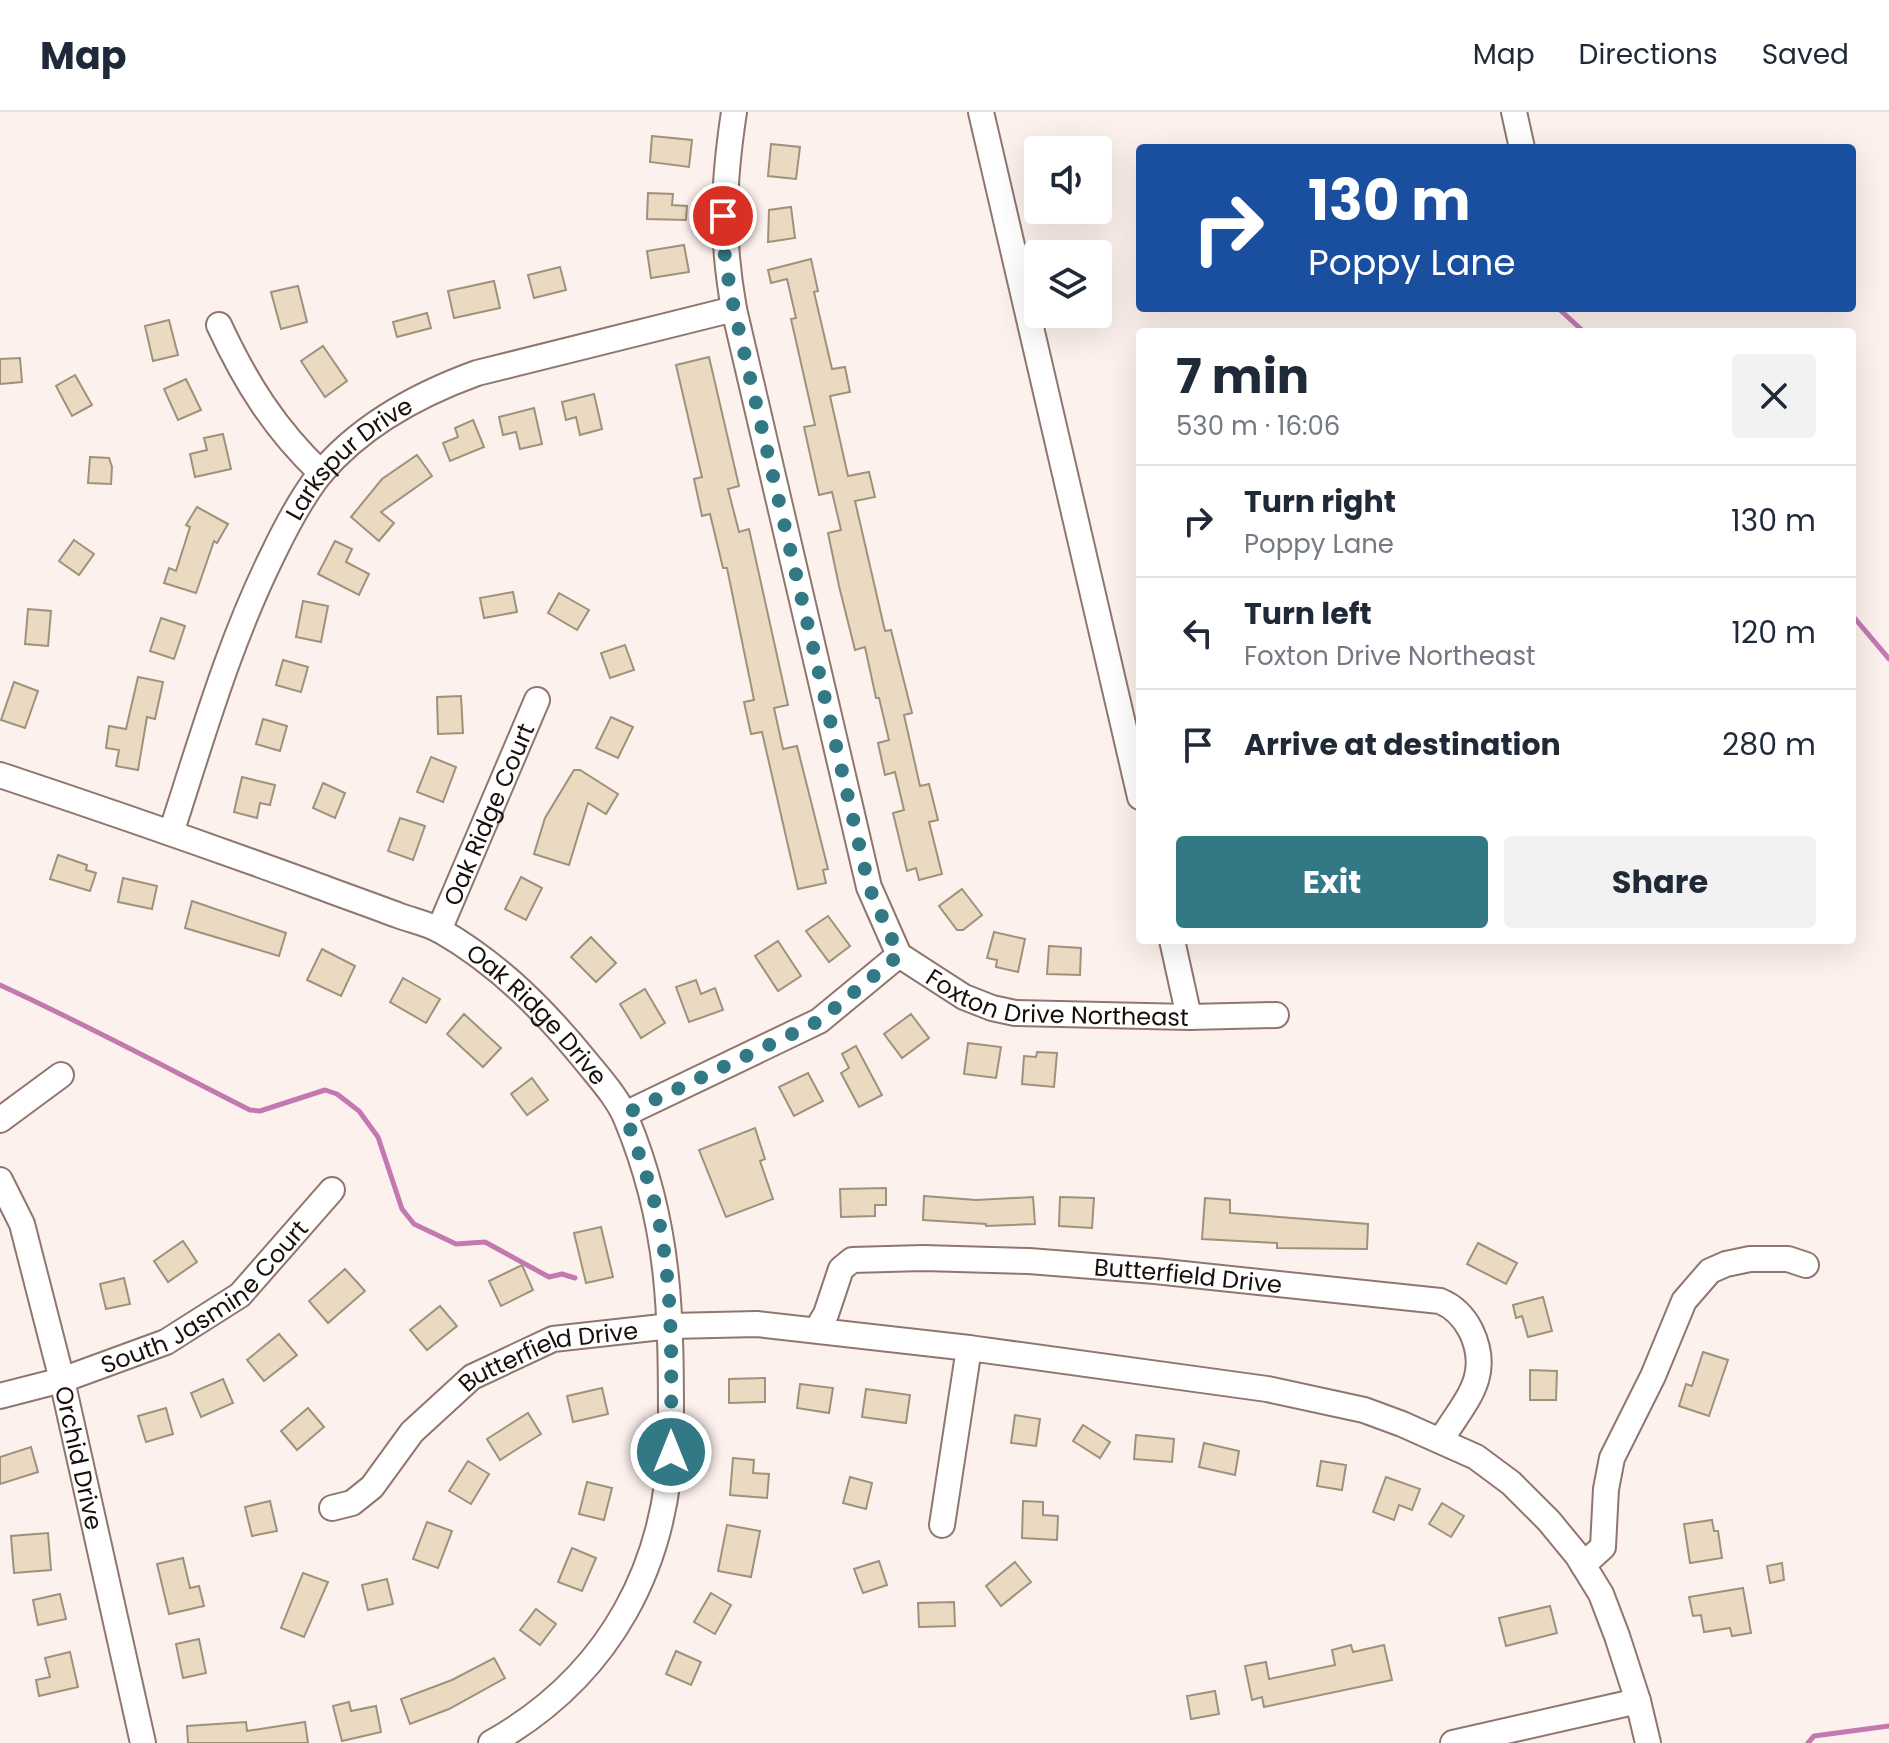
<!DOCTYPE html>
<meta charset="utf-8">
<style>
body{margin:0;font-family:Poppins,sans-serif;background:#f2f2f3;color:#1f2937;height:100vh;display:flex;flex-direction:column;font-size:30px;white-space:nowrap}
*{box-sizing:border-box;margin:0}
p{font-size:26px;color:#747a83}
.icon{flex:none;width:44px;height:44px;fill:none;stroke:currentColor;stroke-width:2;stroke-linecap:round;stroke-linejoin:round}
.map{position:relative;flex:1;overflow:hidden}
.drawer{position:absolute;left:1136px;top:216px;width:720px;height:616px;display:flex;flex-direction:column;background:#fff;border-radius:8px;box-shadow:0 8px 32px #0002}
.drawer>*{flex:none}
.banner{position:absolute;left:1136px;top:32px;width:720px;height:168px;border-radius:8px;box-shadow:0 8px 32px #0002;background:#1a4fa0;color:#fff;overflow:hidden}
.buttons{position:absolute;left:1024px;top:24px;display:grid;gap:16px}
.buttons a{display:grid;place-items:center;width:88px;height:88px;border-radius:8px;background:#fff;box-shadow:0 8px 32px #0002;font-size:40px}
.pin{position:absolute;display:grid;place-items:center;width:68px;height:68px;color:#fff;margin:-34px;border:4px solid #fff;border-radius:50%;box-shadow:0 2px 8px #0007}
.me{position:absolute;width:88px;margin:-44px;rotate:0deg;stroke-linejoin:round;filter:drop-shadow(0 0 6px #0008)}
.turn{display:flex;align-items:center;gap:28px;height:168px;padding:0 40px;font-size:36px}
.turn .icon{width:104px;height:104px;stroke-width:2.5}
.turn b{display:block;font-size:56px;line-height:68px}
.round{display:grid;place-items:center;flex:none;width:84px;height:84px;border-radius:8px;background:#f2f2f3}
.overview{display:flex;align-items:center;justify-content:space-between;height:136px;padding:0 40px}
h1{font-size:48px;font-weight:700;line-height:60px}
.cta{display:flex;gap:16px;margin-top:auto;padding:16px 40px}
.cta a{flex:1;height:92px;border-radius:8px;background:#327885;color:#fff;font-size:32px;font-weight:700;line-height:92px;text-align:center}
.cta a+a{background:#f2f2f3;color:#1f2937}
ul{padding:0;list-style:none}
li{display:flex;align-items:center;gap:24px;height:112px;padding:0 40px;border-top:2px solid #e0e1e3}
li div{flex:1}
li b{display:block;font-size:30px}
li em{font-style:normal}
header{display:flex;align-items:center;gap:48px;box-sizing:border-box;height:112px;padding:0 40px;background:#fff;border-bottom:2px solid #e0e1e3}
header strong{font-size:38px}
nav{display:flex;gap:44px;margin-inline-start:auto;font-size:28px}
.map>svg:first-child{display:block}
.lines{fill:none;stroke-linecap:round;stroke-linejoin:round}
.stream{stroke:#c279b2;stroke-width:5}
.building{fill:#eadac2;stroke:#a0917b;stroke-width:2}
.minor-casing{stroke:#90766c;stroke-width:28}
.minor{stroke:#fff;stroke-width:24}
.route{stroke:#327885;stroke-width:14;stroke-dasharray:0 25.2}
.labels{text-anchor:middle;dominant-baseline:central;stroke-width:8;stroke-linejoin:round;paint-order:stroke}
.street-label{font-size:24px;fill:#180f0b;stroke:#fff}
</style>
<header>
<strong>Map</strong>
<nav><a>Map</a><a>Directions</a><a>Saved</a></nav>
</header>
<div class="map">
<svg width="1889" height="1631" viewBox="0 0 1889 1631">
<rect width="100%" height="100%" fill="#fdf1ed"/>
<g class="lines">
<g class="stream">
<path d="M 1558,196 L 1584,220"/>
<path d="M 1852,503 L 1889,547"/>
<path d="M 0,873 C 85,912 167,956 250,998 L 260,999 L 325,978 L 337,982 L 359,999 L 378,1025 L 402,1097 L 414,1112 L 456,1132 L 485,1130 L 549,1165 L 562,1162 L 575,1166"/>
<path d="M 1808,1631 L 1814,1624 L 1889,1614"/>
</g>
</g>
<g class="building">
<path d="M 652,24 L 692,28 L 689,55 L 650,50 Z"/>
<path d="M 771,32 L 800,35 L 796,67 L 768,64 Z"/>
<path d="M 648,81 L 673,82 L 672,93 L 687,94 L 686,108 L 647,107 Z"/>
<path d="M 791,95 L 795,126 L 768,130 L 769,98 Z"/>
<path d="M 684,133 L 689,160 L 651,166 L 647,139 Z"/>
<path d="M 811,147 L 818,179 L 814,180 L 832,257 L 845,255 L 850,280 L 830,284 L 848,364 L 869,360 L 875,385 L 855,389 L 885,519 L 891,518 L 912,601 L 904,603 L 920,674 L 929,672 L 938,708 L 929,710 L 942,762 L 919,768 L 916,756 L 907,759 L 893,701 L 904,698 L 895,660 L 885,663 L 878,631 L 889,628 L 879,586 L 876,586 L 865,535 L 855,538 L 839,474 L 828,421 L 841,418 L 832,380 L 819,383 L 804,315 L 815,313 L 791,207 L 796,206 L 787,167 L 771,171 L 768,158 Z"/>
<path d="M 560,155 L 566,178 L 534,186 L 528,163 Z"/>
<path d="M 494,169 L 500,196 L 454,206 L 448,179 Z"/>
<path d="M 298,174 L 307,210 L 281,217 L 271,180 Z"/>
<path d="M 427,201 L 431,216 L 397,225 L 393,210 Z"/>
<path d="M 169,208 L 178,243 L 153,249 L 145,214 Z"/>
<path d="M 323,234 L 347,269 L 325,285 L 301,249 Z"/>
<path d="M 709,245 L 739,374 L 728,377 L 739,420 L 749,417 L 788,593 L 774,596 L 783,637 L 797,634 L 828,757 L 823,758 L 826,771 L 798,777 L 762,620 L 751,622 L 744,590 L 754,588 L 727,456 L 723,456 L 710,402 L 702,404 L 694,367 L 702,365 L 676,253 Z"/>
<path d="M 20,246 L 22,270 L 0,272 L 0,247 Z"/>
<path d="M 75,263 L 92,293 L 72,304 L 56,274 Z"/>
<path d="M 186,267 L 201,298 L 178,308 L 164,277 Z"/>
<path d="M 594,282 L 602,317 L 580,323 L 576,305 L 566,308 L 562,290 Z"/>
<path d="M 534,296 L 542,332 L 520,337 L 516,320 L 503,323 L 499,305 Z"/>
<path d="M 473,308 L 484,335 L 450,349 L 443,331 L 458,325 L 455,316 Z"/>
<path d="M 223,322 L 231,357 L 195,365 L 190,342 L 207,338 L 204,326 Z"/>
<path d="M 417,343 L 432,364 L 381,400 L 394,411 L 379,429 L 351,405 L 382,367 Z"/>
<path d="M 90,345 L 109,346 L 112,355 L 111,372 L 88,371 Z"/>
<path d="M 197,395 L 228,412 L 217,431 L 214,429 L 196,481 L 164,471 L 169,456 L 176,459 L 190,415 L 186,413 Z"/>
<path d="M 74,428 L 94,442 L 79,463 L 59,449 Z"/>
<path d="M 335,429 L 352,437 L 346,450 L 369,462 L 359,483 L 318,462 Z"/>
<path d="M 513,480 L 517,500 L 484,506 L 480,486 Z"/>
<path d="M 559,481 L 589,498 L 577,518 L 548,501 Z"/>
<path d="M 303,489 L 328,494 L 321,530 L 296,525 Z"/>
<path d="M 28,497 L 51,499 L 48,534 L 25,532 Z"/>
<path d="M 161,506 L 185,514 L 174,547 L 150,539 Z"/>
<path d="M 625,533 L 634,558 L 610,566 L 601,541 Z"/>
<path d="M 283,548 L 308,555 L 301,580 L 276,573 Z"/>
<path d="M 138,565 L 163,570 L 155,607 L 147,605 L 138,658 L 116,654 L 119,638 L 106,636 L 109,614 L 126,617 Z"/>
<path d="M 14,570 L 38,579 L 25,616 L 1,608 Z"/>
<path d="M 461,584 L 463,621 L 438,622 L 437,585 Z"/>
<path d="M 611,605 L 633,615 L 618,646 L 596,636 Z"/>
<path d="M 263,607 L 287,614 L 280,639 L 256,632 Z"/>
<path d="M 431,645 L 456,655 L 443,690 L 417,680 Z"/>
<path d="M 574,658 L 580,658 L 618,682 L 606,702 L 588,691 L 569,753 L 534,742 L 545,706 Z"/>
<path d="M 242,665 L 275,673 L 270,693 L 260,691 L 257,706 L 234,700 Z"/>
<path d="M 323,671 L 345,681 L 335,706 L 313,696 Z"/>
<path d="M 400,706 L 425,714 L 413,748 L 388,739 Z"/>
<path d="M 58,743 L 87,753 L 86,758 L 96,761 L 90,779 L 50,767 Z"/>
<path d="M 521,765 L 542,776 L 526,808 L 505,797 Z"/>
<path d="M 123,766 L 157,774 L 152,797 L 118,790 Z"/>
<path d="M 962,777 L 982,803 L 963,818 L 957,818 L 939,794 Z"/>
<path d="M 192,789 L 286,821 L 279,844 L 185,816 Z"/>
<path d="M 828,804 L 850,834 L 829,850 L 806,819 Z"/>
<path d="M 994,820 L 1025,827 L 1018,860 L 996,855 L 997,848 L 987,846 Z"/>
<path d="M 591,825 L 616,851 L 596,870 L 571,845 Z"/>
<path d="M 778,829 L 801,864 L 778,879 L 755,844 Z"/>
<path d="M 1049,834 L 1081,836 L 1080,863 L 1047,862 Z"/>
<path d="M 322,837 L 355,854 L 341,884 L 307,868 Z"/>
<path d="M 403,866 L 440,887 L 426,911 L 390,890 Z"/>
<path d="M 696,868 L 701,882 L 715,876 L 723,898 L 689,910 L 676,875 Z"/>
<path d="M 645,877 L 665,911 L 641,926 L 620,892 Z"/>
<path d="M 464,902 L 501,936 L 483,955 L 447,922 Z"/>
<path d="M 911,902 L 929,926 L 902,946 L 884,922 Z"/>
<path d="M 968,931 L 1001,935 L 996,966 L 964,962 Z"/>
<path d="M 856,934 L 882,983 L 859,995 L 841,961 L 849,956 L 842,942 Z"/>
<path d="M 1037,940 L 1057,941 L 1054,975 L 1022,972 L 1024,944 L 1036,945 Z"/>
<path d="M 808,961 L 823,989 L 794,1004 L 779,975 Z"/>
<path d="M 532,966 L 548,988 L 527,1003 L 511,982 Z"/>
<path d="M 755,1016 L 765,1047 L 760,1049 L 773,1087 L 726,1105 L 699,1038 Z"/>
<path d="M 886,1076 L 886,1093 L 875,1093 L 875,1104 L 841,1105 L 840,1077 Z"/>
<path d="M 924,1084 L 976,1088 L 1033,1085 L 1035,1112 L 986,1114 L 986,1112 L 923,1108 Z"/>
<path d="M 1060,1085 L 1094,1086 L 1092,1116 L 1059,1114 Z"/>
<path d="M 1205,1086 L 1230,1088 L 1230,1101 L 1368,1112 L 1367,1137 L 1277,1136 L 1277,1131 L 1202,1127 Z"/>
<path d="M 601,1115 L 613,1165 L 586,1171 L 574,1121 Z"/>
<path d="M 183,1129 L 197,1150 L 168,1170 L 154,1149 Z"/>
<path d="M 1478,1131 L 1517,1151 L 1506,1172 L 1467,1152 Z"/>
<path d="M 522,1153 L 533,1178 L 501,1194 L 489,1169 Z"/>
<path d="M 345,1157 L 365,1179 L 328,1211 L 309,1189 Z"/>
<path d="M 124,1166 L 130,1192 L 106,1197 L 100,1172 Z"/>
<path d="M 1543,1185 L 1552,1219 L 1528,1225 L 1522,1204 L 1516,1206 L 1513,1193 Z"/>
<path d="M 440,1194 L 457,1214 L 427,1238 L 410,1218 Z"/>
<path d="M 279,1222 L 297,1243 L 264,1269 L 247,1248 Z"/>
<path d="M 1703,1240 L 1728,1248 L 1709,1304 L 1679,1294 L 1686,1272 L 1692,1274 Z"/>
<path d="M 1530,1258 L 1557,1259 L 1556,1288 L 1530,1288 Z"/>
<path d="M 765,1266 L 765,1290 L 729,1291 L 729,1267 Z"/>
<path d="M 223,1267 L 233,1291 L 201,1305 L 191,1281 Z"/>
<path d="M 800,1272 L 833,1276 L 829,1301 L 797,1296 Z"/>
<path d="M 602,1276 L 608,1302 L 573,1310 L 567,1284 Z"/>
<path d="M 866,1277 L 910,1283 L 906,1311 L 862,1305 Z"/>
<path d="M 166,1296 L 173,1322 L 146,1330 L 138,1304 Z"/>
<path d="M 308,1296 L 324,1315 L 297,1338 L 281,1319 Z"/>
<path d="M 528,1301 L 541,1322 L 500,1348 L 487,1327 Z"/>
<path d="M 1015,1303 L 1040,1307 L 1036,1334 L 1011,1331 Z"/>
<path d="M 1083,1313 L 1110,1330 L 1100,1346 L 1073,1329 Z"/>
<path d="M 1136,1323 L 1174,1327 L 1172,1350 L 1134,1347 Z"/>
<path d="M 1204,1331 L 1239,1339 L 1235,1363 L 1199,1355 Z"/>
<path d="M 31,1335 L 38,1360 L 0,1372 L 0,1345 Z"/>
<path d="M 733,1346 L 754,1348 L 753,1361 L 769,1362 L 767,1386 L 730,1383 Z"/>
<path d="M 468,1349 L 489,1362 L 471,1392 L 449,1379 Z"/>
<path d="M 1321,1349 L 1346,1353 L 1342,1378 L 1317,1374 Z"/>
<path d="M 850,1365 L 872,1371 L 866,1397 L 843,1391 Z"/>
<path d="M 1386,1365 L 1420,1377 L 1412,1398 L 1399,1393 L 1394,1408 L 1373,1400 Z"/>
<path d="M 587,1370 L 612,1376 L 604,1408 L 579,1402 Z"/>
<path d="M 270,1389 L 277,1419 L 252,1424 L 245,1395 Z"/>
<path d="M 1023,1389 L 1043,1390 L 1043,1403 L 1058,1404 L 1057,1428 L 1022,1426 Z"/>
<path d="M 1442,1391 L 1464,1404 L 1451,1425 L 1429,1412 Z"/>
<path d="M 1712,1408 L 1714,1419 L 1718,1419 L 1722,1446 L 1690,1451 L 1684,1412 Z"/>
<path d="M 427,1410 L 452,1419 L 438,1456 L 413,1447 Z"/>
<path d="M 727,1413 L 760,1419 L 751,1465 L 718,1459 Z"/>
<path d="M 48,1421 L 51,1458 L 14,1461 L 11,1424 Z"/>
<path d="M 572,1436 L 596,1446 L 582,1479 L 558,1470 Z"/>
<path d="M 183,1446 L 190,1476 L 199,1474 L 204,1494 L 169,1502 L 157,1452 Z"/>
<path d="M 879,1449 L 887,1473 L 863,1481 L 854,1457 Z"/>
<path d="M 1015,1450 L 1031,1470 L 1001,1494 L 986,1474 Z"/>
<path d="M 1782,1451 L 1784,1468 L 1770,1471 L 1767,1454 Z"/>
<path d="M 303,1461 L 328,1470 L 304,1525 L 281,1516 Z"/>
<path d="M 387,1467 L 393,1492 L 368,1498 L 362,1473 Z"/>
<path d="M 1743,1476 L 1751,1521 L 1732,1524 L 1730,1516 L 1704,1520 L 1701,1503 L 1693,1504 L 1689,1485 Z"/>
<path d="M 711,1481 L 731,1493 L 715,1522 L 694,1510 Z"/>
<path d="M 60,1482 L 66,1507 L 38,1513 L 33,1488 Z"/>
<path d="M 954,1490 L 955,1514 L 919,1515 L 918,1491 Z"/>
<path d="M 1550,1494 L 1557,1521 L 1506,1534 L 1499,1506 Z"/>
<path d="M 536,1497 L 556,1512 L 540,1533 L 520,1518 Z"/>
<path d="M 199,1527 L 206,1561 L 183,1566 L 176,1532 Z"/>
<path d="M 1351,1533 L 1353,1540 L 1384,1533 L 1392,1568 L 1264,1595 L 1262,1585 L 1252,1588 L 1245,1554 L 1266,1550 L 1269,1567 L 1335,1553 L 1332,1538 Z"/>
<path d="M 676,1539 L 701,1550 L 691,1573 L 666,1562 Z"/>
<path d="M 70,1540 L 78,1575 L 39,1584 L 36,1568 L 50,1565 L 45,1546 Z"/>
<path d="M 494,1546 L 505,1566 L 449,1597 L 410,1612 L 401,1587 L 452,1568 Z"/>
<path d="M 1215,1579 L 1219,1602 L 1191,1607 L 1187,1584 Z"/>
<path d="M 349,1590 L 351,1599 L 376,1594 L 381,1620 L 342,1629 L 333,1594 Z"/>
<path d="M 246,1610 L 247,1619 L 305,1610 L 308,1631 L 188,1631 L 187,1614 Z"/>
</g>
<g class="lines">
<defs>
<g id="minor">
<path id="s1" d="M 734,0 C 723,73 721,124 734,197 L 869,775 L 899,843 L 964,885 L 992,896 L 1015,901 L 1189,905 L 1276,903"/>
<path d="M 981,0 L 1140,685"/>
<path d="M 1514,0 L 1522,36"/>
<path d="M 219,213 C 246,271 274,316 321,361"/>
<path id="s2" d="M 0,663 C 105,698 209,734 313,772 C 342,783 371,793 400,804 C 414,809 429,812 441,819 C 500,853 547,901 589,953 C 602,969 618,987 626,1006 C 671,1114 671,1203 671,1317 C 670,1452 610,1564 491,1631"/>
<path id="s3" d="M 171,721 C 202,626 229,530 274,440 C 287,413 301,386 320,362 C 360,314 419,282 477,261 L 734,197"/>
<path id="s4" d="M 439,818 L 537,588"/>
<path d="M 1172,828 L 1189,905"/>
<path d="M 625,1002 L 819,909 L 899,843"/>
<path d="M 0,1008 L 61,963"/>
<path id="s5" d="M 0,1068 L 22,1112 L 62,1268 L 143,1631"/>
<path id="s6" d="M 817,1217 L 826,1202 L 841,1157 L 852,1148 L 923,1146 L 1029,1149 L 1155,1159 L 1440,1189 C 1455,1195 1464,1205 1471,1219 C 1493,1265 1464,1290 1441,1328"/>
<path id="s7" d="M 0,1284 L 62,1268 L 166,1230 L 240,1183 L 332,1078"/>
<path id="s8" d="M 332,1396 L 352,1391 L 372,1375 L 412,1320 L 472,1265 L 553,1227 L 671,1214 L 757,1212 L 969,1236 L 1267,1277 L 1364,1298 L 1402,1312 L 1476,1345 L 1511,1371 L 1549,1409 L 1577,1443 L 1601,1482 L 1617,1524 L 1638,1589 L 1648,1631"/>
<path d="M 942,1413 L 969,1236"/>
<path d="M 1583,1453 L 1603,1435 L 1606,1377 L 1612,1346 L 1653,1264 L 1684,1189 L 1710,1159 L 1726,1152 L 1750,1147 L 1788,1147 L 1806,1153"/>
<path d="M 1453,1631 L 1638,1589"/>
</g>
</defs>
<use href="#minor" class="minor-casing"/>
<use href="#minor" class="minor"/>
</g>
<g class="lines">
<path class="route" d="M 671,1340 C 671,1267 674,1192 661,1120 C 654,1079 638,1041 625,1002 L 819,909 L 899,843 L 869,775 L 734,197 L 725,149 L 723,104"/>
</g>
<g class="labels">
<g class="street-label">
<text stroke="none"><textPath href="#s3" startOffset="422">Larkspur Drive</textPath></text>
<text stroke="none"><textPath href="#s4" startOffset="126">Oak Ridge Court</textPath></text>
<text stroke="none"><textPath href="#s1" startOffset="1036">Foxton Drive Northeast</textPath></text>
<text stroke="none"><textPath href="#s2" startOffset="596">Oak Ridge Drive</textPath></text>
<text stroke="none"><textPath href="#s6" startOffset="416">Butterfield Drive</textPath></text>
<text stroke="none"><textPath href="#s7" startOffset="232">South Jasmine Court</textPath></text>
<text stroke="none"><textPath href="#s8" startOffset="276">Butterfield Drive</textPath></text>
<text stroke="none"><textPath href="#s5" startOffset="290">Orchid Drive</textPath></text>
</g>
</g>
</svg>
<div class="buttons">
<a><svg class="icon" aria-label="sound" viewBox="0 0 24 24"><path d="M4 9h4l5-4v14l-5-4H4zM17 9q2 3 0 6"/></svg></a>
<a><svg class="icon" aria-label="layers" viewBox="0 0 24 24"><path d="M12 4l9 5-9 5-9-5zM3 14l9 5 9-5"/></svg></a>
</div>
<div class="pin" style="left:723px;top:104px;background:#d93025"><svg class="icon" aria-label="arrive" viewBox="0 0 24 24"><path d="M6 21V4h12l-3 4 3 4H6"/></svg></div>
<svg class="me" style="left:671px;top:1340px" viewBox="-20 -20 40 40"><circle r="17" fill="#327885" stroke="#fff" stroke-width="3"/><path d="M0-11L8 9 0 5-8 9z" fill="#fff"/></svg>
<div class="banner">
<div class="turn"><svg class="icon" aria-label="right" viewBox="0 0 24 24"><path d="M7 20v-9h11M14 6l5 5-5 5"/></svg><div><b>130 m</b>Poppy Lane</div></div>
</div>
<section class="drawer">
<div class="overview"><div><h1>7 min</h1><p>530 m · 16:06</p></div><a class="round"><svg class="icon" aria-label="close" viewBox="0 0 24 24"><path d="M6 6l12 12M18 6L6 18"/></svg></a></div>
<ul>
<li><svg class="icon" aria-label="right" viewBox="0 0 24 24"><path d="M7 20v-9h11M14 6l5 5-5 5"/></svg><div><b>Turn right</b><p>Poppy Lane</p></div><em>130 m</em></li>
<li><svg class="icon" aria-label="left" viewBox="0 0 24 24"><path d="M17 20v-9H6M10 6l-5 5 5 5"/></svg><div><b>Turn left</b><p>Foxton Drive Northeast</p></div><em>120 m</em></li>
<li><svg class="icon" aria-label="arrive" viewBox="0 0 24 24"><path d="M6 21V4h12l-3 4 3 4H6"/></svg><div><b>Arrive at destination</b></div><em>280 m</em></li>
</ul>
<div class="cta"><a>Exit</a><a>Share</a></div>
</section>
</div>
